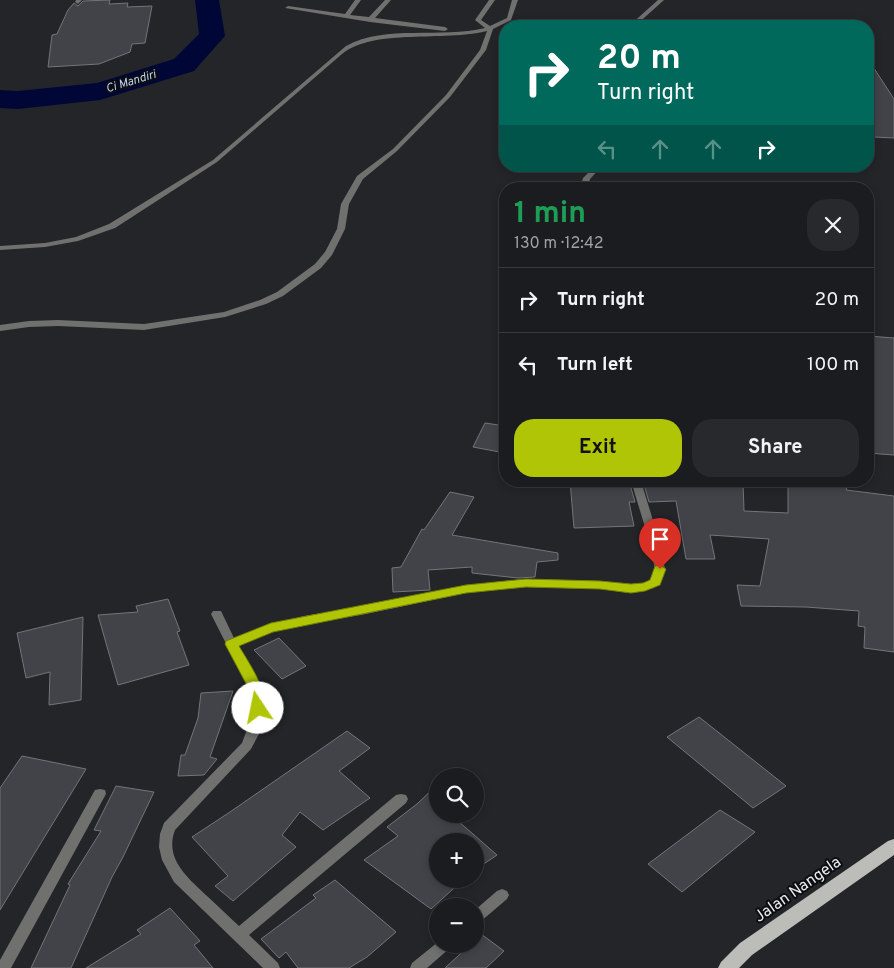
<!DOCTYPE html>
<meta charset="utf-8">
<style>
body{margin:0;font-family:Overpass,sans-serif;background:#27292c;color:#f1f3f6;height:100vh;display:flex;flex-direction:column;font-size:19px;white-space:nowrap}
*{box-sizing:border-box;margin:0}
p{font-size:16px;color:#9fa1a4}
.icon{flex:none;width:28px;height:28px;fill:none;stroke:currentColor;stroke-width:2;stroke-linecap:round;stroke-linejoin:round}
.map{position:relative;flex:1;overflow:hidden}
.sheet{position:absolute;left:499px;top:182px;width:375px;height:305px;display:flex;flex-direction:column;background:#1a1c1f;border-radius:20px;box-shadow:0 2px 8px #0003,0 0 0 1px #383a3d}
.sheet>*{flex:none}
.guide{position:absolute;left:499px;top:20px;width:375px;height:152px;border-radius:20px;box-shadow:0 2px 8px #0003,0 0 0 1px #383a3d;background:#00695c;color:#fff;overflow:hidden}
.buttons{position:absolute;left:429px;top:768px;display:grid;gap:10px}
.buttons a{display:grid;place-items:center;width:55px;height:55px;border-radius:50%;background:#1a1c1f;box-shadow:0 2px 8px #0003,0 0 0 1px #383a3d;font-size:25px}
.pin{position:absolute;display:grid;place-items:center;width:42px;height:42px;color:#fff;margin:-51px -21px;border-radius:50% 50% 50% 0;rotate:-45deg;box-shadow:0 0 5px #0007}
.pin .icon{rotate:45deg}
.me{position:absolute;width:55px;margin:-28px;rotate:349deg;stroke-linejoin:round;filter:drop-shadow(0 0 4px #0008)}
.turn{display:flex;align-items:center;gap:18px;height:105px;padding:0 15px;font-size:22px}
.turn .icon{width:65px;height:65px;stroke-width:2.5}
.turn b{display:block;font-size:35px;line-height:42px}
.lanes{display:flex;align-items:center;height:48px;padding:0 15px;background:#0003;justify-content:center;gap:25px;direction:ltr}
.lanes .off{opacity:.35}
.round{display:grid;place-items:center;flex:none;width:52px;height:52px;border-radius:20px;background:#27292c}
.overview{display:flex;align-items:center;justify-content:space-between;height:85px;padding:0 15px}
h1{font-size:30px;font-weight:700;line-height:38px;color:#1e9e55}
.button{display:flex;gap:10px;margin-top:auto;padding:10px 15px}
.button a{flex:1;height:58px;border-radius:20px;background:#afc505;color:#111;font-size:20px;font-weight:700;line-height:58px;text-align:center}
.button a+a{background:#27292c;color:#f1f3f6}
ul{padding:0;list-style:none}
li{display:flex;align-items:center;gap:15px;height:65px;padding:0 15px;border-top:1px solid #383a3d}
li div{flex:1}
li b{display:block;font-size:19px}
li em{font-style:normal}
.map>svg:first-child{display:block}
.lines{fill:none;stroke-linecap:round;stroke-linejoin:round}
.river{fill:#000737;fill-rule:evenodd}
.building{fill:#414348;stroke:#72757a}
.lane{fill:#70716e;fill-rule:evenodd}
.street{fill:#70716e;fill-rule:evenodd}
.primary{fill:#bcbdb8;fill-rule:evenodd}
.route{fill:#afc505;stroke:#728003}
.labels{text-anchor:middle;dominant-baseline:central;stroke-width:4;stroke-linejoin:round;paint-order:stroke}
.far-water-label{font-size:12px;font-style:italic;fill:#bed0f1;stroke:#0d0e10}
.near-street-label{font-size:16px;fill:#ebecef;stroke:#0d0e10}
</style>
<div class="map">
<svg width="894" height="968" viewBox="0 0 894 968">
<rect width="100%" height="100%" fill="#232529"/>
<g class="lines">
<path class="river" d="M 195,0 L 219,0 L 225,36 L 194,71 L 100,100 L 18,109 L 0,108 L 0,90 L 18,91 L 97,83 L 174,59 L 199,34 Z"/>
</g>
<g class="building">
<path d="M 110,0 L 109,4 L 128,3 L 127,7 L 152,6 L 145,43 L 132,44 L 130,52 L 99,64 L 48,67 L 52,35 L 57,34 L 68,10 L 74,3 L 78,6 L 83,1 Z"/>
<path d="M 868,59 L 894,99 L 894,138 L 874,137 L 868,119 Z"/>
<path d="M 868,336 L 894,338 L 894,455 L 868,453 Z"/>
<path d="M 485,423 L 505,426 L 505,453 L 473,447 Z"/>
<path d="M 570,481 L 629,481 L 635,502 L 629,502 L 634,526 L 574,528 Z"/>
<path d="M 643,481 L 743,481 L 744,511 L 788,513 L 788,481 L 847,487 L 846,490 L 894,496 L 894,652 L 864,648 L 865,627 L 858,626 L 859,611 L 806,607 L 741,606 L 737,585 L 760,586 L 769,539 L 710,535 L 715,559 L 686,559 L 676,501 L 649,502 Z"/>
<path d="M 450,492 L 474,497 L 452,535 L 558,553 L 558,560 L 537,562 L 535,577 L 518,578 L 472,573 L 472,567 L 428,570 L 430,590 L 393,592 L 392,568 L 401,567 L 422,529 L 424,530 Z"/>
<path d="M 168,599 L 180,631 L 177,632 L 189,665 L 118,685 L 98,615 L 138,612 L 136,606 Z"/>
<path d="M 83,617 L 81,700 L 49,705 L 50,672 L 26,678 L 17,633 Z"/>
<path d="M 279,638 L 306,666 L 282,679 L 254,650 Z"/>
<path d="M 233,691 L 210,757 L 217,759 L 204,775 L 178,776 L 181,755 L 185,755 L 198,718 L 201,693 Z"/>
<path d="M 699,717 L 786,786 L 753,808 L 667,737 Z"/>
<path d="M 347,731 L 370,748 L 339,771 L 370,798 L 323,830 L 300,812 L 282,835 L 296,847 L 233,901 L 215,886 L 228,876 L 192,837 L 230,812 Z"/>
<path d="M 22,756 L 86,769 L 0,910 L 0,788 Z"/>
<path d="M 438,784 L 438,814 L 450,814 L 497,855 L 475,870 L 475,841 L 438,841 L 438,879 L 464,879 L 431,909 L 364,860 L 398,836 L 387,827 L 417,804 Z"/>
<path d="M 116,786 L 154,792 L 123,857 L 112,877 L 71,968 L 31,968 L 70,885 L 68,884 L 101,831 L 94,830 Z"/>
<path d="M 720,810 L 755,832 L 682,892 L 648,864 Z"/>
<path d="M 335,880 L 396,932 L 367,957 L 349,968 L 298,968 L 286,952 L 279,958 L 261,939 L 316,898 L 313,895 Z"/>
<path d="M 170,908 L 200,941 L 194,945 L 213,968 L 86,968 L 141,934 L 137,930 Z"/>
<path d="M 481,934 L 504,951 L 486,968 L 445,968 L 471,944 L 475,944 L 475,940 Z"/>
</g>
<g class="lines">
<g class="lane">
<path d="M 76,0 L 82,0 L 78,4 L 75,2 Z"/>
<path d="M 355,0 L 361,0 L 350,15 L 369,17 L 385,0 L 391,0 L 375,18 L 445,27 L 448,29 L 445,31 L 370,22 L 285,8 L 288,6 L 345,14 Z"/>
<path d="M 489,0 L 495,0 L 481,20 L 490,26 L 507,18 L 512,0 L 518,0 L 511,20 L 493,29 L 486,50 L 450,97 L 397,151 L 363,179 L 349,204 L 345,229 L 332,255 L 321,268 L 283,296 L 266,304 L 225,317 L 144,330 L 58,326 L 29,327 L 0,331 L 0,325 L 29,321 L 58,320 L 144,324 L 224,312 L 260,300 L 277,292 L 315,264 L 325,252 L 337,229 L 341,204 L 357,176 L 393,149 L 446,95 L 480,50 L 487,31 C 444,42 374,28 342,54 L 217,162 L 115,228 L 78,241 L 45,247 L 0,250 L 0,246 L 45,243 L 76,237 L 109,224 L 213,160 L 346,46 C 386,24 441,39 485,28 L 475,20 Z"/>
</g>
<g class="street">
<path d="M 658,0 L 664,0 L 635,26 L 629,26 Z"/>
<path d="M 595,166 L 602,166 L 590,179 L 588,189 L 580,189 L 583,178 Z"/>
<path d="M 631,481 L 641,481 L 658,537 L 665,569 L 660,582 L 654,588 L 631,593 L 600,589 L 526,587 L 466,593 L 361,615 L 304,624 L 274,631 L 238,646 L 254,673 L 263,696 L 264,719 L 260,732 L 251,749 L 175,830 C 164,859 188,878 207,896 C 218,906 228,916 239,926 L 396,795 L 401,794 L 406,795 L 408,799 L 406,803 L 249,935 L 278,963 L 280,968 L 263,968 L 174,882 L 162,860 L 159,847 L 160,834 L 164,823 L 242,743 L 251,719 L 252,707 L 247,685 L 211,614 L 213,611 L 221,611 L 234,638 L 267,625 L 304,616 L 361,607 L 466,585 L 526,579 L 600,581 L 631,585 L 647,582 L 650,580 L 655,569 L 648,537 Z"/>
<path d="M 100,789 L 105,790 L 106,794 L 11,968 L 0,968 L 0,960 L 95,790 Z"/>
<path d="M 502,889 L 507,891 L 509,895 L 507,899 L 480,922 L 475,924 L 475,910 L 497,891 Z"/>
<path d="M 438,942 L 438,944 L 452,944 L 450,948 L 427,968 L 410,968 L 412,963 Z"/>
</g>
<path class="primary" d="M 894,839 L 894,855 L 752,955 L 739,968 L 718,968 L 721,962 L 740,943 L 888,841 Z"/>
</g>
<path class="route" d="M 660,565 L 666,569 L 660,585 L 645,591 L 631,593 L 600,589 L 526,587 L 466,593 L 273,632 L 239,646 C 247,660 272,696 263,711 L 253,711 L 250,691 L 225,644 L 226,641 L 271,623 L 466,585 L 526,579 L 600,581 L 631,584 L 643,583 L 650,580 L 655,566 Z"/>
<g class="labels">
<g class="far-water-label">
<text transform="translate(131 82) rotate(-17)">Ci Mandiri</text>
</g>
<g class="near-street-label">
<text transform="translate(798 890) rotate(-35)">Jalan Nangela</text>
</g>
</g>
</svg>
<div class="buttons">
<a><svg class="icon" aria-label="search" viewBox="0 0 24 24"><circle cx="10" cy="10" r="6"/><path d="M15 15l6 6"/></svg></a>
<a>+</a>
<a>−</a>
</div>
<div class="pin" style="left:660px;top:569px;background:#d93025"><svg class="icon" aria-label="arrive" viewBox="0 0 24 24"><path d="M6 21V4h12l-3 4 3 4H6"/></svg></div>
<svg class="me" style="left:258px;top:708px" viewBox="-20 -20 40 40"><circle r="19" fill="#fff"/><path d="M0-13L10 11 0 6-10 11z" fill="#afc505"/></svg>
<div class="guide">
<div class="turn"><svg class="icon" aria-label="right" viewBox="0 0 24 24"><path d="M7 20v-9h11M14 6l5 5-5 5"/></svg><div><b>20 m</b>Turn right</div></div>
<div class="lanes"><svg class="icon off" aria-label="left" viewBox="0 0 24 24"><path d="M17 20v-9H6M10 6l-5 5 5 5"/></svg><svg class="icon off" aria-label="ahead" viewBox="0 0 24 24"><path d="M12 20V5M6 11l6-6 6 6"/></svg><svg class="icon off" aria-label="ahead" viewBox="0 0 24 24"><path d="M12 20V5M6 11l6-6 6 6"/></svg><svg class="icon" aria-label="right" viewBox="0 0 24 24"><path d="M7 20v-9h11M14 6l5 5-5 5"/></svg></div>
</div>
<section class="sheet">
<div class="overview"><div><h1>1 min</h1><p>130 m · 12:42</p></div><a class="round"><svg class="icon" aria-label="close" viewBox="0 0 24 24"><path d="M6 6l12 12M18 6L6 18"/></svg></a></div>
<ul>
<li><svg class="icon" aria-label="right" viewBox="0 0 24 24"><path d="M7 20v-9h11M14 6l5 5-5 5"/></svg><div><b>Turn right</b></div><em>20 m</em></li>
<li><svg class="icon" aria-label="left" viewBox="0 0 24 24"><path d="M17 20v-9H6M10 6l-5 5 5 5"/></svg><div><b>Turn left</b></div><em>100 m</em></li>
</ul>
<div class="button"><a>Exit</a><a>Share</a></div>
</section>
</div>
